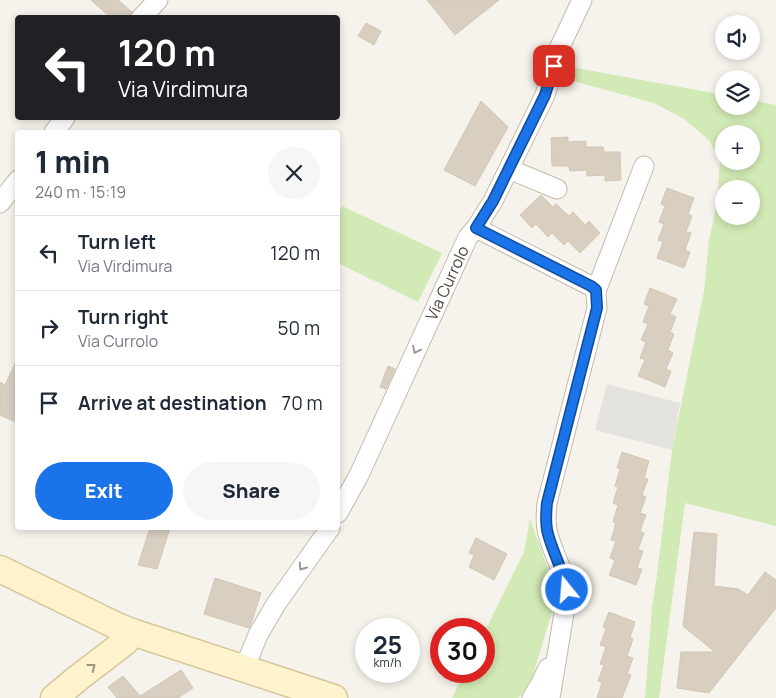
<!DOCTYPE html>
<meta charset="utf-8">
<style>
body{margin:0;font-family:Manrope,sans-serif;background:#f6f6f7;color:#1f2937;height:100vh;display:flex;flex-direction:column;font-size:19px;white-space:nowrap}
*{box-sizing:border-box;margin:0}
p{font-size:16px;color:#747a83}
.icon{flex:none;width:28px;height:28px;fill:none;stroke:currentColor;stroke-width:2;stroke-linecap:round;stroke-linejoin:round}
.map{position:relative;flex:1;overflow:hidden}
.drawer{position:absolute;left:15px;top:130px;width:325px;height:400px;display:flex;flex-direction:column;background:#fff;border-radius:5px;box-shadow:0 2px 8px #0003}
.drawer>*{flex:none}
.top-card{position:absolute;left:15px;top:15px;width:325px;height:105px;border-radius:5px;box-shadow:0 2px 8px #0003;background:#202124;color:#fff;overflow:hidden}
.controls{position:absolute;left:715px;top:15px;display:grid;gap:10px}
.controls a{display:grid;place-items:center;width:45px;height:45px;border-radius:50%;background:#fff;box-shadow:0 2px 8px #0003;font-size:25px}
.speed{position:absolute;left:355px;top:618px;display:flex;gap:10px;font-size:25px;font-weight:700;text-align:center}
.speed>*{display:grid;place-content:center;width:65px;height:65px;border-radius:50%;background:#fff;box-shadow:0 2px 8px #0003;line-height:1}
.speed small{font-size:12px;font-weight:400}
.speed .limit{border:8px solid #d22;background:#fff;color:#111}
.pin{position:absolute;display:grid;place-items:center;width:42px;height:42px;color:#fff;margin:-21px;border-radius:10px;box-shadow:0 2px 8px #0006}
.me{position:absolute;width:55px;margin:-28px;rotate:343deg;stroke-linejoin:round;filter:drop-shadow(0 0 4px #0008)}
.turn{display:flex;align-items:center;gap:18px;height:105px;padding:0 20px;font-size:22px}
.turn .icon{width:65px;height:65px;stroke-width:2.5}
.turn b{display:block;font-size:35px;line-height:42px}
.round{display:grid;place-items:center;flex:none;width:52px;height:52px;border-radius:26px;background:#f6f6f7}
.overview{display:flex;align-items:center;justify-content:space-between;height:85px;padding:0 20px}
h1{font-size:30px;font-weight:800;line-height:38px}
.primary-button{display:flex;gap:10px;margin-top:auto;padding:10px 20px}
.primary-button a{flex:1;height:58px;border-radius:30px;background:#1a73e8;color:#fff;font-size:20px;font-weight:800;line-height:58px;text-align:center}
.primary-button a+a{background:#f6f6f7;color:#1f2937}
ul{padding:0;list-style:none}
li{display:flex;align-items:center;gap:15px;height:75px;padding:0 20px;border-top:1px solid #e0e1e3}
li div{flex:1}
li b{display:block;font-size:19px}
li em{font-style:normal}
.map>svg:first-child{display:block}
.green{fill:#d2eab5;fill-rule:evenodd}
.parking{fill:#e5e3e0}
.building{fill:#d8cfc1;stroke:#d3c7b4}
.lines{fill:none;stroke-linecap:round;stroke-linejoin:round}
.street-casing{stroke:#c2bbae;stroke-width:21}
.secondary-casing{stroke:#d6c79b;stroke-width:29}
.street{stroke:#fff;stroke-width:19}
.secondary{stroke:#fff3cd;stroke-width:26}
.oneway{stroke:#9c9892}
.oneway2{stroke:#9c937c}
.route-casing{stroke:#114b97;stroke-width:12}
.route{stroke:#1a73e8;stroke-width:9}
.labels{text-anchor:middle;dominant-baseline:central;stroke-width:4;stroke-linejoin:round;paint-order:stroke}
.street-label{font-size:16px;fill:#4b4439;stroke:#fff}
</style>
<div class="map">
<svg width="776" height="698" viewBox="0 0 776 698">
<rect width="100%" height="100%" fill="#f6f3ec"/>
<g class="green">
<path d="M 571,67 L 724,95 L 724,106 L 751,106 L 751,100 L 776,105 L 776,526 L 685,503 L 659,698 L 645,698 L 652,607 L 657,575 L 672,450 L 704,291 L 709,240 L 713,222 L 718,190 L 720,160 L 710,141 L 684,119 L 654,103 L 566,79 ZM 724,134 L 751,134 L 751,161 L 724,161 ZM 724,189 L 751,189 L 751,216 L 724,216 Z"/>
<path d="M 342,206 L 442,253 L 418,302 L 338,263 L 338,216 Z"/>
<path d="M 530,519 L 556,591 L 554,605 L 533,675 L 525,691 L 518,698 L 452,698 L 465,671 L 484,671 L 484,633 L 524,552 Z"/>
</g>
<path class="parking" d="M 607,384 L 680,403 L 672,450 L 595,430 Z"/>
<g class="building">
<path d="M 91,0 L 118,0 L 132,12 L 130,18 L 111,18 Z"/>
<path d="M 427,0 L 499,0 L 455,35 Z"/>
<path d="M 366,23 L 381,31 L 374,45 L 358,36 Z"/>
<path d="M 481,101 L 508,127 L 475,186 L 444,170 Z"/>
<path d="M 568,137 L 568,142 L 586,141 L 586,147 L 603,147 L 604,152 L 620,152 L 621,180 L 605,181 L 605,175 L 587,176 L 587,170 L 570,171 L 569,166 L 552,166 L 551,138 Z"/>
<path d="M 667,188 L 694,198 L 688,214 L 692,216 L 686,232 L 691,233 L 685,250 L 690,252 L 684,268 L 657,258 L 663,242 L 658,240 L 664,224 L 659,222 L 665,206 L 661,204 Z"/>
<path d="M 541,195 L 553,207 L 556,204 L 569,216 L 573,212 L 585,225 L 589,221 L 600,233 L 580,253 L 568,241 L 564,245 L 552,233 L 548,237 L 536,224 L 532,228 L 520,215 Z"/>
<path d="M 650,288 L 677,299 L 670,314 L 676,317 L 670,332 L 674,334 L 668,350 L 673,353 L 666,369 L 671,371 L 665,387 L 638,376 L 645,360 L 640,358 L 646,342 L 641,340 L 648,324 L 643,322 L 649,306 L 644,304 Z"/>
<path d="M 18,357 L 18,423 L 0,415 L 0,382 L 5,385 Z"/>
<path d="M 388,366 L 395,369 L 386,389 L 380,387 Z"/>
<path d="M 622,452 L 649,461 L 644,478 L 648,479 L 642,495 L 646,497 L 640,513 L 646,515 L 640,531 L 644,533 L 638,550 L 643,551 L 637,568 L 642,569 L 636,585 L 609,575 L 615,560 L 610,558 L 616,541 L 611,540 L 616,523 L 613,522 L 618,505 L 613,503 L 618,487 L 615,486 L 620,469 L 617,468 Z"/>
<path d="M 150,528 L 170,528 L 157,569 L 138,565 Z"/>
<path d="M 694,532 L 717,534 L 714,586 L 738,589 L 748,595 L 765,572 L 776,580 L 776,608 L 709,693 L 677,688 L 681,652 L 715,652 L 683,626 Z"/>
<path d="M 476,538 L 507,554 L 494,580 L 469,567 L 474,555 L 469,553 Z"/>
<path d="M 215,578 L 261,593 L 251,624 L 249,628 L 204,614 Z"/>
<path d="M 609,612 L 635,622 L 630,638 L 633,639 L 627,656 L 633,658 L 627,674 L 631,675 L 622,698 L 597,698 L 602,683 L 598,681 L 604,665 L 600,664 L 606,647 L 600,645 L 606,629 L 603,627 Z"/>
<path d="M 181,670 L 193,688 L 178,698 L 117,698 L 108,687 L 123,676 L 140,696 Z"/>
</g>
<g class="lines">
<defs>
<g id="street">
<path d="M 141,18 L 158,0"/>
<path d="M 54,132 L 65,118"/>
<path d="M 509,169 L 557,189"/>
<path d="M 0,203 L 18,180"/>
<path d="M 476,228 L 591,286 L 596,291 L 597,308 L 547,503 C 546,513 545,524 548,534 C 554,558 568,575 566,601 L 550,698"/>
<path d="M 596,291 L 644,166"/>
<path d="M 338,513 L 359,475 L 468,237 L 476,228 L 493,201 L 545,95 L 558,51 L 582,0"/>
<path d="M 244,669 L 258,635 L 276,604 L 330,528"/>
<path d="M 532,698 L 540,685 L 548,668"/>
</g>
<g id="secondary">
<path d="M 0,569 L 119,627 L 132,632 L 334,698"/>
<path d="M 54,698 L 78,678 L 125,642 L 132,632"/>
</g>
</defs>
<use href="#street" class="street-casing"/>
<use href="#secondary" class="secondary-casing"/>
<use href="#street" class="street"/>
<use href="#secondary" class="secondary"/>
</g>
<defs><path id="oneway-chevron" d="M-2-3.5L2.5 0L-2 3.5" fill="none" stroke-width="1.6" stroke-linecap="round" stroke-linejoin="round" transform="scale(1.25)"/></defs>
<g class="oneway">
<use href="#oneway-chevron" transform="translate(416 350) rotate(115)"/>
<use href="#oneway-chevron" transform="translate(302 567) rotate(125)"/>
</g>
<use class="oneway2" href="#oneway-chevron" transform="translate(92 667) rotate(-37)"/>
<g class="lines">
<defs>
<path id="route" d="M 554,66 L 545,95 L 493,201 L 476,228 L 591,286 L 596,290 L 597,308 L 547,503 C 546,513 545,524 548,534 C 553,553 563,570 567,590"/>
</defs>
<use href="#route" class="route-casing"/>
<use href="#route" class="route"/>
</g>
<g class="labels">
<g class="street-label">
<text transform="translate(447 283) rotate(-65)">Via Currolo</text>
</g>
</g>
</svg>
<div class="controls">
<a><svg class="icon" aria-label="sound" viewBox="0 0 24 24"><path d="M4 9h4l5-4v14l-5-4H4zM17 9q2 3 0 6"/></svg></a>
<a><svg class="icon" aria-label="layers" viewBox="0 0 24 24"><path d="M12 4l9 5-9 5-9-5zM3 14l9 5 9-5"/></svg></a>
<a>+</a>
<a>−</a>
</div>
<div class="speed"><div>25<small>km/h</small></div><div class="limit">30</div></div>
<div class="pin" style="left:554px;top:66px;background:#d93025"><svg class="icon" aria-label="arrive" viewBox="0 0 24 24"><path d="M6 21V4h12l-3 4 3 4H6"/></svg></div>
<svg class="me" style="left:567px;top:590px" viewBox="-20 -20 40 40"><circle r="17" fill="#1a73e8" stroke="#fff" stroke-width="3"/><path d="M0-11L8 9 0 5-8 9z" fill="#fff"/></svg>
<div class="top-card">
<div class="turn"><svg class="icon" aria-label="left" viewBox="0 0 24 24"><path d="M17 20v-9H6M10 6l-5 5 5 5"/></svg><div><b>120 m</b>Via Virdimura</div></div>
</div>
<section class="drawer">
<div class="overview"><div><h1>1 min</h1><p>240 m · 15:19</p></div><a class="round"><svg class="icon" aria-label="close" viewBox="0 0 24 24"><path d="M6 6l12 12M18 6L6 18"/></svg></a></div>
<ul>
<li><svg class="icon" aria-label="left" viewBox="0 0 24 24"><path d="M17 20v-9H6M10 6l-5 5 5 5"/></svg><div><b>Turn left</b><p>Via Virdimura</p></div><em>120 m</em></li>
<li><svg class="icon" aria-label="right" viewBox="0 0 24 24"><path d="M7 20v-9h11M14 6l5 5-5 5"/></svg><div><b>Turn right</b><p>Via Currolo</p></div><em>50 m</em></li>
<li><svg class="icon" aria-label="arrive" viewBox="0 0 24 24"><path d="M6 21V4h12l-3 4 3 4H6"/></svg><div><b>Arrive at destination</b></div><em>70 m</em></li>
</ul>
<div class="primary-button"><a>Exit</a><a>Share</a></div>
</section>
</div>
